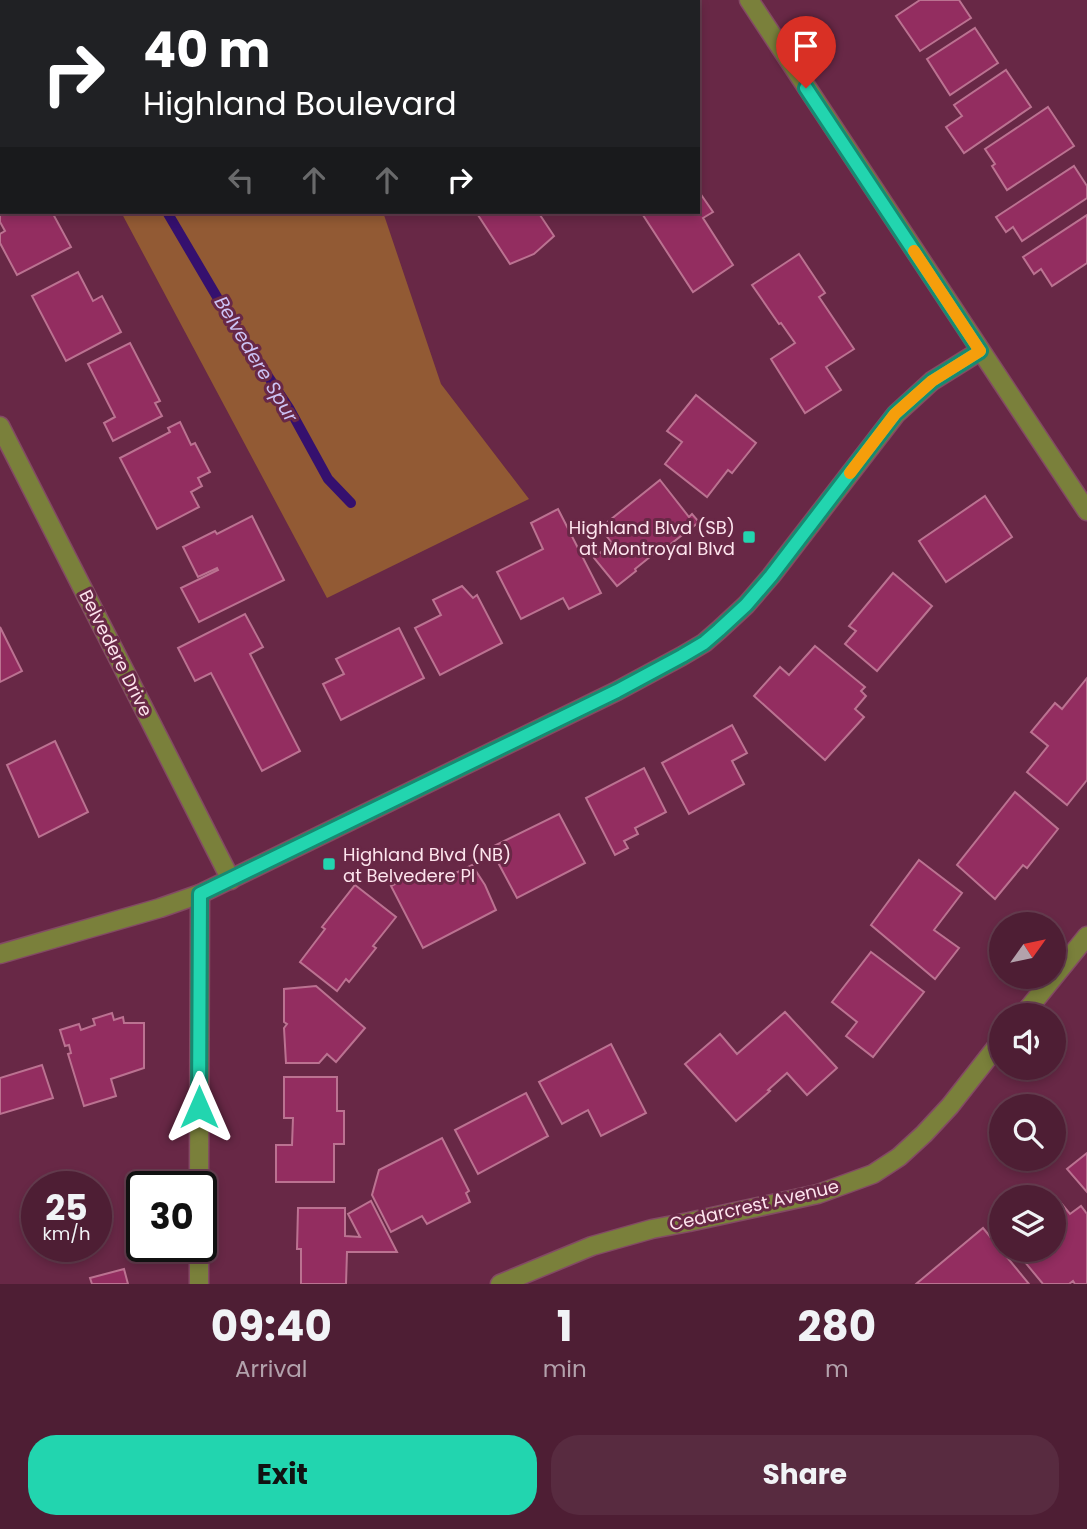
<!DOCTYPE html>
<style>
body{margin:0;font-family:Poppins,sans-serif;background:#582b40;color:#f1f3f6;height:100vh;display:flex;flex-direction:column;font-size:26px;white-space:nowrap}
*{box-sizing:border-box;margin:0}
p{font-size:23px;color:#b3a2ac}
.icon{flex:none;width:38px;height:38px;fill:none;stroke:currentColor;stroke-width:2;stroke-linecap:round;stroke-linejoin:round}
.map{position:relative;height:1284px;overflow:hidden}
.side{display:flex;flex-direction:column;background:#4e1e34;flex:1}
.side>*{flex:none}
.hud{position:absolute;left:0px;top:0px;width:700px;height:214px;box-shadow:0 4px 10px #0003,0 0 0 2px #653c4f;background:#202124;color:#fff;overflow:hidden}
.needle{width:46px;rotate:57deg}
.controls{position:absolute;left:989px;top:912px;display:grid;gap:14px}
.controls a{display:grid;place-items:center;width:77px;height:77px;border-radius:50%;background:#4e1e34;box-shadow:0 4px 10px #0003,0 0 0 2px #653c4f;font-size:35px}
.speed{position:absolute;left:21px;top:1171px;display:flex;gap:14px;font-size:35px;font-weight:700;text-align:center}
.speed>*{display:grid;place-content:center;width:91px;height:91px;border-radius:50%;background:#4e1e34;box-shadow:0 4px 10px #0003,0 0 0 2px #653c4f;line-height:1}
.speed small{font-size:18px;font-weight:400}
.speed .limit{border:4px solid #111;border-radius:10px;background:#fff;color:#111}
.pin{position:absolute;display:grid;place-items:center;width:60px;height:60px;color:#fff;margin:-72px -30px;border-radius:50% 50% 50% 0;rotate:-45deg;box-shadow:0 0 7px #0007}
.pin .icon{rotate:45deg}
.me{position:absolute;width:77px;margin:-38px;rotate:0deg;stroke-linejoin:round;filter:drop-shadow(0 0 5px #0008)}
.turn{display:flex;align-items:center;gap:24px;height:147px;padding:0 28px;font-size:32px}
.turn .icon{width:91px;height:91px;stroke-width:2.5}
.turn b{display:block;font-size:49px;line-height:60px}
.lanes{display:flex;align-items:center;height:66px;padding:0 28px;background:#0003;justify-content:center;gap:35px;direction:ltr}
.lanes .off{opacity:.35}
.eta{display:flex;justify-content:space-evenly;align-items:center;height:119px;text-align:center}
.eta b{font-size:42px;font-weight:700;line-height:49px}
.button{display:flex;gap:14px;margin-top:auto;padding:14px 28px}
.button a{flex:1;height:80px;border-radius:28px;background:#22d5af;color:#111;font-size:28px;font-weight:700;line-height:80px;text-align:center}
.button a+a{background:#582b40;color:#f1f3f6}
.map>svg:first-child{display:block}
.green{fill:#925a34}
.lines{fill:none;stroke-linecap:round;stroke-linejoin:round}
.stream{stroke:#35106e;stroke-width:10}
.building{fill:#932d60;stroke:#bb7291;stroke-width:2}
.minor-casing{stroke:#834a64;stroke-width:21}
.minor{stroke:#7a803b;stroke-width:18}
.route-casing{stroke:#168a72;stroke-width:18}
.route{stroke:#22d5af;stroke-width:12}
.slow{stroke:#f59e0b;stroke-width:12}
.poi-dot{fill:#22d5af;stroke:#682846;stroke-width:2.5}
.labels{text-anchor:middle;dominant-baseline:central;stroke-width:6;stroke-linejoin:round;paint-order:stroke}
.poi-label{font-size:18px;fill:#fde4ed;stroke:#682846;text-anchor:end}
.street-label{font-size:18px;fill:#fde4ed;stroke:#682846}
.water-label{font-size:19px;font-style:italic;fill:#ccc3f5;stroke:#682846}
</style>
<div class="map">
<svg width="1087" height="1284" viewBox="0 0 1087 1284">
<rect width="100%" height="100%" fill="#682846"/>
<g class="green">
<path d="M 8,0 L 443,0 L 445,2 L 9,2 Z"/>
<path d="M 121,212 L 383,212 L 441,384 L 529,499 L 327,598 Z"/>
</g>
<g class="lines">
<g class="stream">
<path d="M 53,0 L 54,2"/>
<path d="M 167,212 L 227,314 L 289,408 L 328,479 L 351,503"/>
</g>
</g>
<g class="building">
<path d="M 514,0 L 581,0 L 582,2 L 515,2 Z"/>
<path d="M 920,0 L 959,0 L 971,18 L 920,51 L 896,16 Z"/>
<path d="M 975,28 L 998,63 L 950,95 L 927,59 Z"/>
<path d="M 1006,70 L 1031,107 L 964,153 L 946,127 L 962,116 L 954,105 Z"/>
<path d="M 1048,107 L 1074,146 L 1007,190 L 992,166 L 995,164 L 985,149 Z"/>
<path d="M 0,120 L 2,123 L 2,150 L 0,151 Z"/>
<path d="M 1074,166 L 1087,186 L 1087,198 L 1022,241 L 1013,227 L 1006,232 L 996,217 Z"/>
<path d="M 2,184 L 2,212 L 52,212 L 71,247 L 17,275 L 0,243 L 0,234 L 5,231 L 0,222 L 0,185 Z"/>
<path d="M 702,196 L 713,212 L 703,218 L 733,265 L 693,292 L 641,212 L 698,212 L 698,199 Z"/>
<path d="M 476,212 L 538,212 L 554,236 L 534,254 L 510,264 Z"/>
<path d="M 1087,215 L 1087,263 L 1052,286 L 1041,269 L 1034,274 L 1023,257 Z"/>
<path d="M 799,254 L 825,293 L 819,297 L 854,349 L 826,367 L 841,390 L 805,413 L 771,359 L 795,343 L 781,323 L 779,324 L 752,285 Z"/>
<path d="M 78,272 L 93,301 L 102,296 L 121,332 L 66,361 L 32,296 Z"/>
<path d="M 130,343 L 160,401 L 155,403 L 162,416 L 113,441 L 104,423 L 115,417 L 88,364 Z"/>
<path d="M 696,395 L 756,443 L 732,473 L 728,470 L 707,497 L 665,464 L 682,442 L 667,431 Z"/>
<path d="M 180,422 L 191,445 L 195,443 L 210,472 L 198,478 L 202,486 L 191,492 L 199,507 L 157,529 L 120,458 L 170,432 L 168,428 Z"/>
<path d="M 660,480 L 689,517 L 692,514 L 699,522 L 663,550 L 661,548 L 635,569 L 636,571 L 617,586 L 594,558 L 612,543 L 600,528 Z"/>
<path d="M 985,496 L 1012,537 L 946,582 L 919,541 Z"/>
<path d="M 558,509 L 601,593 L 569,609 L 563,598 L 521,619 L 497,572 L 543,549 L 531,523 Z"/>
<path d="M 252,516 L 284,580 L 199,622 L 181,588 L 218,570 L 217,568 L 198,577 L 183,547 L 215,531 L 217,534 Z"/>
<path d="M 893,573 L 932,606 L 877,671 L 845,644 L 856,631 L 849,626 Z"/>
<path d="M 462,586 L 473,598 L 477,595 L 502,643 L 440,675 L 415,628 L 441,615 L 433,600 Z"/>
<path d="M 245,614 L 263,647 L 250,654 L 300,751 L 262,771 L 211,673 L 195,681 L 178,648 Z"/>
<path d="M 0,627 L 22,671 L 0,682 Z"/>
<path d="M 399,628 L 424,678 L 341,720 L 323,684 L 344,674 L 336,659 Z"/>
<path d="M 815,646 L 865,687 L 861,691 L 866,696 L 855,709 L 864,717 L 825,760 L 754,696 L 780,667 L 789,675 Z"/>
<path d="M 1087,678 L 1087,780 L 1067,805 L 1027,772 L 1048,746 L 1031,732 L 1055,703 L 1062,709 Z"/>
<path d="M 732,725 L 747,753 L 732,761 L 744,784 L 689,814 L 662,763 Z"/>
<path d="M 55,741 L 88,812 L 39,837 L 7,765 Z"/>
<path d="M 644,768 L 666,812 L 635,828 L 638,834 L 624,841 L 628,848 L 615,855 L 586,798 Z"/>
<path d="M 1015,792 L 1058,829 L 1027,868 L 1023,865 L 995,899 L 957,865 Z"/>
<path d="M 559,814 L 585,863 L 517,898 L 494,855 L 492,856 L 488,849 Z"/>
<path d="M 919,860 L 962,893 L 934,930 L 959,948 L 935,979 L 871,925 Z"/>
<path d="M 472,865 L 485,885 L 496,910 L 423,948 L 391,886 L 423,870 L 433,884 Z"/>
<path d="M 355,885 L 396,917 L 373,946 L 376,948 L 349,982 L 346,979 L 337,991 L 300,962 L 325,929 L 322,927 Z"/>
<path d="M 871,952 L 924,992 L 873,1057 L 846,1036 L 857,1022 L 832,1002 Z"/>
<path d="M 316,986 L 365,1028 L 336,1062 L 327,1054 L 319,1063 L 286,1063 L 284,1028 L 287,1024 L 284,1022 L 284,989 Z"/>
<path d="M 785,1012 L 837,1068 L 807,1095 L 787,1073 L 768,1090 L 770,1091 L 736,1121 L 685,1064 L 720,1034 L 737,1054 Z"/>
<path d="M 112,1013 L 114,1020 L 123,1017 L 124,1023 L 144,1023 L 144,1068 L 111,1079 L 116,1096 L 84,1106 L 68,1054 L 71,1053 L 69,1045 L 65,1046 L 60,1030 L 79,1024 L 81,1030 L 95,1025 L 93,1019 Z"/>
<path d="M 611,1044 L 646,1113 L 601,1136 L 588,1110 L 562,1124 L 539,1082 Z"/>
<path d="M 42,1065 L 53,1098 L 0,1114 L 0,1078 Z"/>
<path d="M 284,1077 L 337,1077 L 337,1111 L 344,1111 L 344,1144 L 334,1144 L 334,1182 L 276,1182 L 276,1145 L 292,1145 L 293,1118 L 284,1118 Z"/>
<path d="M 526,1093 L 548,1136 L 478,1174 L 455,1130 Z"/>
<path d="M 442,1138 L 469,1191 L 466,1193 L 470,1202 L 427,1224 L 422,1216 L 391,1232 L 372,1195 L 379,1170 Z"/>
<path d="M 1087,1153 L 1087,1192 L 1067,1169 Z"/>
<path d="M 1056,1197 L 1070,1214 L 1081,1206 L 1087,1214 L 1087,1284 L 1075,1284 L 1073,1281 L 1069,1284 L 1043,1284 L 1015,1250 L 1054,1250 L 1054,1199 Z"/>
<path d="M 371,1201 L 397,1252 L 347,1252 L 346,1284 L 301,1284 L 301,1249 L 297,1249 L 298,1208 L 345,1208 L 345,1236 L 360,1237 L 348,1214 Z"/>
<path d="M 983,1228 L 1029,1284 L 916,1284 Z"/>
<path d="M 124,1269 L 128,1284 L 92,1284 L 90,1278 Z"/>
</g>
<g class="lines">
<defs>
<g id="minor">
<path d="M 749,0 L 1087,511"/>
<path d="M 0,426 L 231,880"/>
<path d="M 0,954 L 160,908 L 200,894 L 617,691 L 682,656 L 704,643 L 719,630 L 746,605 L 771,576 L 896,414 L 932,381 L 980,351"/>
<path d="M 1023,1015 L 1087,936"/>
<path d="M 199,1186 L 200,894"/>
<path d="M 199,1284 L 199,1246"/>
<path d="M 500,1284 L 592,1246 L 652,1229 L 689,1222 L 818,1194 L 873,1174 L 899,1157 L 924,1134 L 950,1106 L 1001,1041"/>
</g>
</defs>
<use href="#minor" class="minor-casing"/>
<use href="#minor" class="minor"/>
</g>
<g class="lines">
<defs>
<path id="route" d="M 199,1107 L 200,894 L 617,691 L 682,656 L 704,643 L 719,630 L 746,605 L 771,576 L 895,414 L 932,381 L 980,351 L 806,88"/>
</defs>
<use href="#route" class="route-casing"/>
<use href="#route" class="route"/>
<path class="slow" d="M 850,473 L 895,414 L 932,381 L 980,351 L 914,251"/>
</g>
<g class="poi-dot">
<rect x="742" y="530" width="14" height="14" rx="3.5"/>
<rect x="322" y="857" width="14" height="14" rx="3.5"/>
</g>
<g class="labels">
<g class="poi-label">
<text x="735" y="527">Highland Blvd (SB)<tspan x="735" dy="21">at Montroyal Blvd</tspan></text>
<text x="343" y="854" text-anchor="start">Highland Blvd (NB)<tspan x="343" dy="21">at Belvedere Pl</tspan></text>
</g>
<g class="street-label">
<text transform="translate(116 653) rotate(63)">Belvedere Drive</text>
<text transform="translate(754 1205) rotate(-13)">Cedarcrest Avenue</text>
</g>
<g class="water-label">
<text transform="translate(256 359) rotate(59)">Belvedere Spur</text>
</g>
</g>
</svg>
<div class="controls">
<a><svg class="needle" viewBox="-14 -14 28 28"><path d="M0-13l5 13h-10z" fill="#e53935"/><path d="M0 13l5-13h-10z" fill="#b3a2ac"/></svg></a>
<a><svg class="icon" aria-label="sound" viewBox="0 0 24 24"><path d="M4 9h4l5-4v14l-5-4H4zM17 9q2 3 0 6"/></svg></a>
<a><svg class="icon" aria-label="search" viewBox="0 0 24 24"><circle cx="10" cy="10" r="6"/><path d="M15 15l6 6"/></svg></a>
<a><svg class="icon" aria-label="layers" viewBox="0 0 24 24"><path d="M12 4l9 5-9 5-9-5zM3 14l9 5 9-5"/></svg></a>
</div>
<div class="speed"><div>25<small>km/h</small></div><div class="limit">30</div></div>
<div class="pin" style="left:806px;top:88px;background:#d93025"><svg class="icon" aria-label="arrive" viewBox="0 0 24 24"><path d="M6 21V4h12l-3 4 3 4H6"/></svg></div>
<svg class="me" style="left:199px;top:1107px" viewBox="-20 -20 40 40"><path d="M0-17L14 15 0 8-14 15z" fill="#22d5af" stroke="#fff" stroke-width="4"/></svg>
<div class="hud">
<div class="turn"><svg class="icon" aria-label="right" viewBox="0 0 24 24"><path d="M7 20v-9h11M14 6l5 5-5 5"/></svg><div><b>40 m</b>Highland Boulevard</div></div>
<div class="lanes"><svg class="icon off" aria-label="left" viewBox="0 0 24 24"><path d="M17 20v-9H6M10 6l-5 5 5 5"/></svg><svg class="icon off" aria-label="ahead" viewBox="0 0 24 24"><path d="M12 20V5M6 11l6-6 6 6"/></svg><svg class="icon off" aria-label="ahead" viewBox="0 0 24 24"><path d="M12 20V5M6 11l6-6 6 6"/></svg><svg class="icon" aria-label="right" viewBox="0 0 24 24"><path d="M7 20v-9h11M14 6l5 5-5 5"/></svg></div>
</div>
</div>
<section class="side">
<div class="eta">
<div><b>09:40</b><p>Arrival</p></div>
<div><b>1</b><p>min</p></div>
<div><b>280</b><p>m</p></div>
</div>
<div class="button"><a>Exit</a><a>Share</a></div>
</section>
